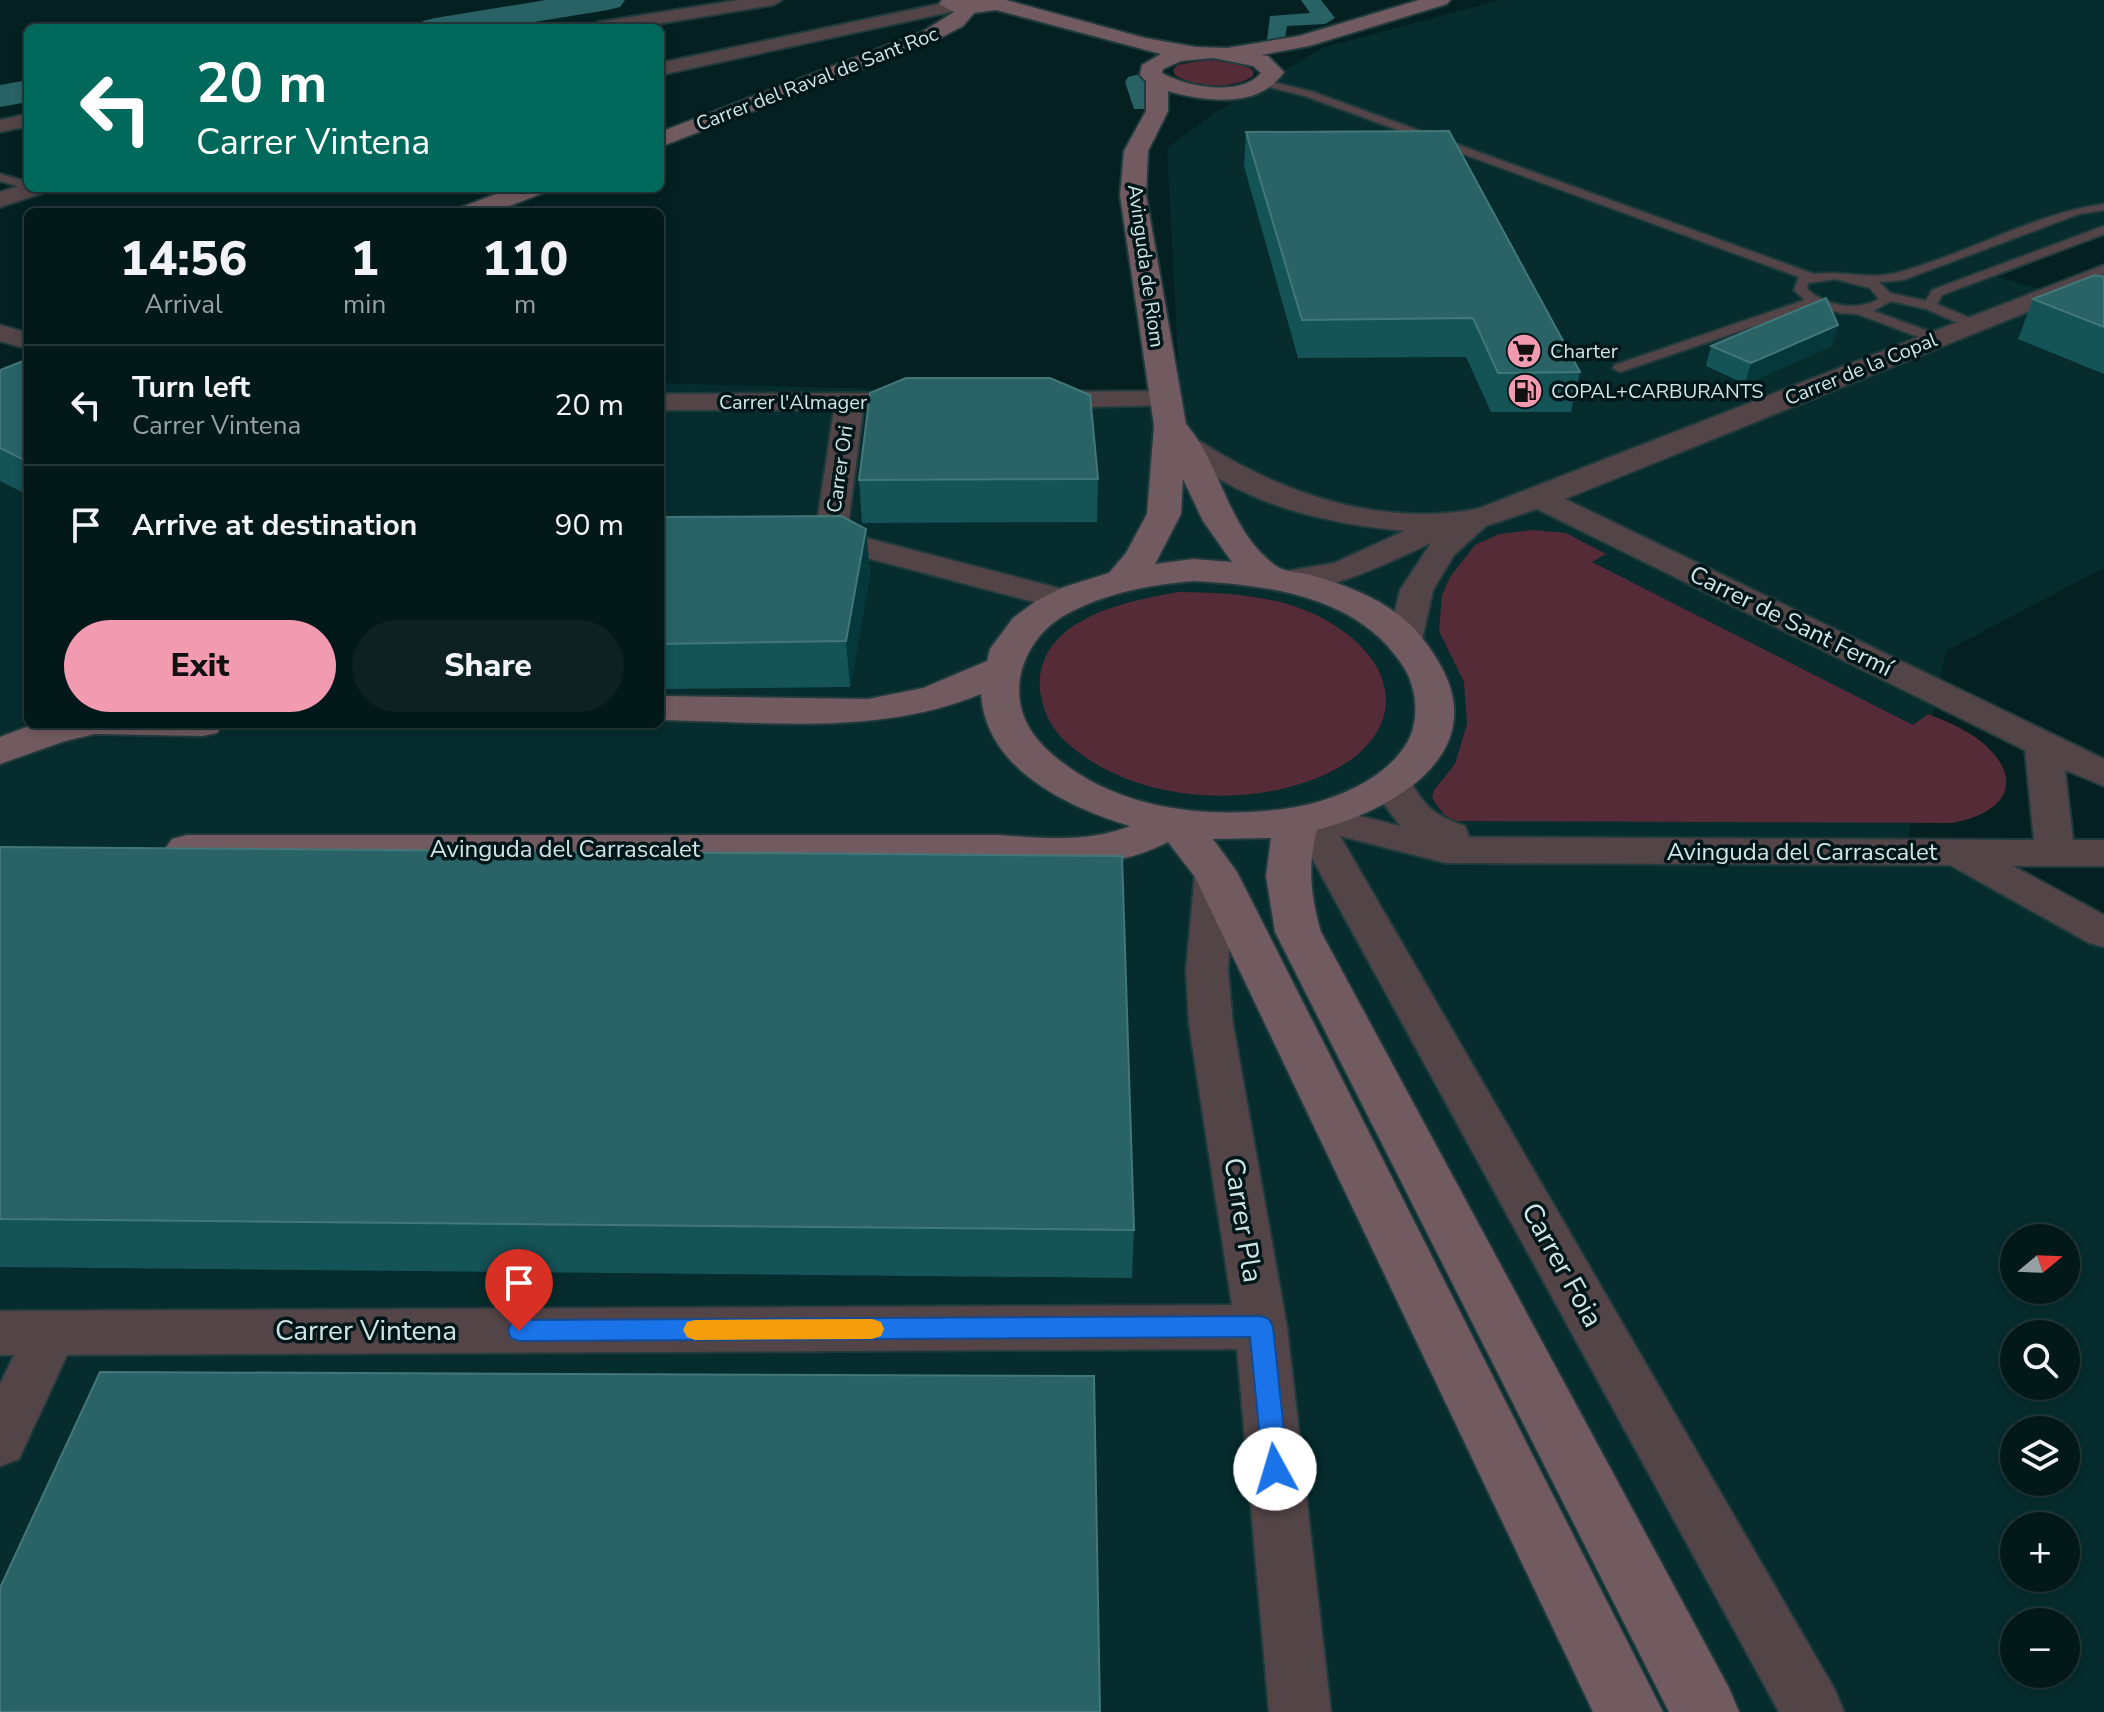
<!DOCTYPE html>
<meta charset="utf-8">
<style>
body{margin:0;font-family:"Nunito Sans",sans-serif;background:#0d2122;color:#f1f3f6;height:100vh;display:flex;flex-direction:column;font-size:30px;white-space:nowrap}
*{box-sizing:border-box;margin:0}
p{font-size:26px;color:#97a0a2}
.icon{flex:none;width:44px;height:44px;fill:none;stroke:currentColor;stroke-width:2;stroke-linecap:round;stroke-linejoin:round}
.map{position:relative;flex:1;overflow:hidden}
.panel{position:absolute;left:24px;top:208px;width:640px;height:520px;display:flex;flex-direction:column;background:#031819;border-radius:12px;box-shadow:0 4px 12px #0003,0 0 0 2px #243738}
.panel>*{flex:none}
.top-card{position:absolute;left:24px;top:24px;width:640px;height:168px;border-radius:12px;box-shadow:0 4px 12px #0003,0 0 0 2px #243738;background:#00695c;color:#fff;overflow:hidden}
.needle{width:52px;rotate:71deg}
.controls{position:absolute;left:2000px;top:1224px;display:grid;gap:16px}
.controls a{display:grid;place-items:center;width:80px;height:80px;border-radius:50%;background:#031819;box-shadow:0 4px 12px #0003,0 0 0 2px #243738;font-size:40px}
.pin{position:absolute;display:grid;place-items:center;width:68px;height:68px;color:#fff;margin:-82px -34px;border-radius:50% 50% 50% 0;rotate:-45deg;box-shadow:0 0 8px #0007}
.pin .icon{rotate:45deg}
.me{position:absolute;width:88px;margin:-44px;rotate:354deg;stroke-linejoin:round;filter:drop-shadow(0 0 6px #0008)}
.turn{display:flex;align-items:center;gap:28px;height:168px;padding:0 40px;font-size:36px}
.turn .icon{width:104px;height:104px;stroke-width:2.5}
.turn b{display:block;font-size:56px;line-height:68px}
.eta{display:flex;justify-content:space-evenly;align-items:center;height:136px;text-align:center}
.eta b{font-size:48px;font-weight:800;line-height:56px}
.button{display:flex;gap:16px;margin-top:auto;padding:16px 40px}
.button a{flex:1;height:92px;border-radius:48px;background:#f29aaf;color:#111;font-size:32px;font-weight:800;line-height:92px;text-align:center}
.button a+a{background:#0d2122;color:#f1f3f6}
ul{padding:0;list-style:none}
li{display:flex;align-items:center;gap:24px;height:120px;padding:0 40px;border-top:2px solid #243738}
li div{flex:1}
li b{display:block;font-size:30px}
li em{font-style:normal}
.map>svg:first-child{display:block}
.built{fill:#062c2e;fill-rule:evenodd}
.green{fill:#542b36}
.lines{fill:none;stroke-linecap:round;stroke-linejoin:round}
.canal{fill:#286265;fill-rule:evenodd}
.river{fill:#286265;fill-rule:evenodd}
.lane-casing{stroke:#213b3c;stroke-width:4}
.street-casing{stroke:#213b3c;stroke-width:4}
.secondary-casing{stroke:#213b3c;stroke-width:4}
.lane{fill:#524447;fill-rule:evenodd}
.street{fill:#524447;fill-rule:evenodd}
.secondary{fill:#715b60;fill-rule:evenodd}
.wall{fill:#145356}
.shaded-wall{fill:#05383a}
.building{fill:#296365;stroke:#437779;stroke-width:2}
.route{fill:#1a73e8;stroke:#114b97;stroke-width:2}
.slow{fill:#f59e0b}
.labels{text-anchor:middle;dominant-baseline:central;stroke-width:7;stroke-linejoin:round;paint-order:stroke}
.far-street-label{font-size:20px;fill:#d1e4e5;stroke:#001618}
.far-poi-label{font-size:20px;fill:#d1e4e5;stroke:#001618;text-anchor:start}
.street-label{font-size:24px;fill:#d1e4e5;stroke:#001618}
.near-street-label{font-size:28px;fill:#d1e4e5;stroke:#001618}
</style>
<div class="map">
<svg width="2104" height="1712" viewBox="0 0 2104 1712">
<rect width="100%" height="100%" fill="#042021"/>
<path class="built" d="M 1500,0 L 2104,0 L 2104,235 L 1998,277 L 2104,307 L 2104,568 L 1946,651 L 1908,838 L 2104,947 L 2104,1712 L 0,1712 L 0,428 L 28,417 L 28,724 L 660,724 L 660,383 L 1180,397 L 1167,148 L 1213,114 L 1322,48 ZM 2014,1238 L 2066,1238 L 2066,1290 L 2014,1290 ZM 2014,1334 L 2066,1334 L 2066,1386 L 2014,1386 ZM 2014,1430 L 2066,1430 L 2066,1482 L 2014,1482 ZM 2014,1526 L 2066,1526 L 2066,1578 L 2014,1578 ZM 2014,1622 L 2066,1622 L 2066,1674 L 2014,1674 Z"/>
<g class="green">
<path d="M 1212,59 L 1240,62 L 1254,71 L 1253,76 C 1233,90 1195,88 1175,75 L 1173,70 L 1177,65 Z"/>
<path d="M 1531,530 L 1566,533 L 1606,554 L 1592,562 L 1913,725 L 1928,714 C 1948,722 1968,730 1984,744 C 2029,784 2000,815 1952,823 L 1456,821 L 1444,815 L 1432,798 L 1434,790 L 1455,764 L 1467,724 L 1464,682 L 1439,631 L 1442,595 L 1450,577 L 1475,545 L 1499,534 Z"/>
<path d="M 1179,592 C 1230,593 1285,595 1331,623 C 1418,677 1396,752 1306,782 C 1230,808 1127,798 1066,742 C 1051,729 1042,709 1040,690 C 1035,619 1126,601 1179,592 Z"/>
</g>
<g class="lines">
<g class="canal">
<path d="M 1301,0 L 1321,0 L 1335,18 L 1325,24 L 1287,26 L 1284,44 L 1270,44 L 1267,40 L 1270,16 L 1310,13 Z"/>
<path d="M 1140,74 L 1151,81 L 1148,85 L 1153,104 L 1150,109 L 1134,109 L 1125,82 L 1128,77 Z"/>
</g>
<g class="river">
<path d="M 546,0 L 625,0 L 620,7 L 608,10 L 498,28 L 418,28 L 423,21 L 435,18 Z"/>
<path d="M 28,80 L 28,102 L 0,107 L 0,85 Z"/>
</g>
<defs>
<g id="lane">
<path d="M 1265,80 L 1313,92 L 1814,274 C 1843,270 1871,281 1900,272 C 1969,253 2033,214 2104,204 L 2104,210 L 2079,214 L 1903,280 L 1879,282 L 1890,293 L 1926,301 L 1932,290 L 2104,226 L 2104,234 L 1942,295 L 1937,304 L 1979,322 L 1979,328 L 1969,328 L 1926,309 L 1891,301 L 1873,311 L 1942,336 L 1942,342 L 1932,342 L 1857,314 L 1841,313 L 1814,306 L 1620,372 L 1613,368 L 1615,365 L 1805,300 L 1794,290 L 1799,277 L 1305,96 L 1261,85 L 1260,83 ZM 1835,279 L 1870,288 L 1879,299 C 1856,312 1826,306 1807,289 L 1808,283 Z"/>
<path d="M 0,174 L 28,182 L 28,188 L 32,188 L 28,189 L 0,181 Z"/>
</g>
<g id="street">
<path d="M 739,0 L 782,0 L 773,5 L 633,28 L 590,28 L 599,22 Z"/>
<path d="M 953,1 L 959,2 L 962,6 L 959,10 L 660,75 L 660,63 Z"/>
<path d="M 28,114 L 28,126 L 0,132 L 0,120 Z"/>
<path d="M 28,183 L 28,188 L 45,188 L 42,193 L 0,207 L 0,192 Z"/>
<path d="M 2104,265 L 2104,281 L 1565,499 L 2104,759 L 2104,786 L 2065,770 L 2073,840 L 2104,840 L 2104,866 L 2013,866 L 2104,915 L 2104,947 L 2089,943 L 1950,865 L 1446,863 L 1340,836 L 1835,1690 L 1844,1712 L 1779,1712 L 1290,818 L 1296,809 L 1316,805 L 1400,826 L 1383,803 L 1373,782 L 1379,774 L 1392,770 L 1405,774 C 1427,806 1426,812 1465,826 L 1469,837 L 2034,840 L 2025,750 L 1537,509 L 1486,526 L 1454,555 L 1433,590 L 1422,640 L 1417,647 L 1405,650 L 1393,647 L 1388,640 L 1400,590 L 1431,543 C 1389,562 1322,598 1275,587 L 1271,580 L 1275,573 L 1334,563 L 1404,531 C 1335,524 1265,510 1205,470 C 1195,464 1183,458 1176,448 L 1181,442 L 1191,439 L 1201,442 C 1283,494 1380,527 1477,509 Z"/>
<path d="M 0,325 L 28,333 L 28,349 L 0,341 Z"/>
<path d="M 1166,391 L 1176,393 L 1180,399 L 1176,405 L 1038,408 L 1028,406 L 1024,400 L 1028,394 L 1038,392 Z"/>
<path d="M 922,393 L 932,395 L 936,401 L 932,407 L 863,410 L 847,533 L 1077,593 L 1082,600 L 1077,607 L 1065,610 L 829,548 L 805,545 L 800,538 L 805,531 L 816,529 L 834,410 L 660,410 L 660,394 Z"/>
<path d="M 1215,859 L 1229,863 L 1235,872 L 1228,970 L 1233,1024 L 1287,1327 L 1331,1712 L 1269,1712 L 1237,1349 L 67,1355 L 19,1459 L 0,1466 L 0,1384 L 14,1355 L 0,1355 L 0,1311 L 1232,1305 L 1189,1024 L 1186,970 L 1195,872 L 1201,863 Z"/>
</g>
<g id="secondary">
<path d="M 942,0 L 1006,0 L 1145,38 L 1196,47 L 1227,48 L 1299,36 L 1419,0 L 1450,0 L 1447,4 L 1309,46 L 1261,55 L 1268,56 L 1284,72 C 1259,109 1207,102 1168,91 L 1168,111 L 1148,151 L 1146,195 L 1186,424 C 1223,467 1227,530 1276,566 C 1284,572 1300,572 1311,575 C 1342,584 1373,595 1399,615 C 1415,627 1428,644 1438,661 C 1494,753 1393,810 1317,830 C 1307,865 1311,898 1321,932 L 1729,1688 L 1739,1712 L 1669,1712 L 1275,932 L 1266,876 L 1271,838 L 1213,839 L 1237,872 L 1663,1712 L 1593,1712 L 1195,877 L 1168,842 C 1116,869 1056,868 998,863 L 187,863 L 172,859 L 165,849 L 172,839 L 187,835 L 998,835 C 1041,838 1089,843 1130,826 C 1067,807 986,769 981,694 C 879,736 768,722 660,720 L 660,696 L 868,699 L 923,688 L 987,661 L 990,649 L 1013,618 L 1036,601 L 1064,587 L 1109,573 L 1126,553 L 1147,514 L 1154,426 L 1120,195 L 1124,151 L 1146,111 L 1146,81 L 1140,75 L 1142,65 L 1161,54 L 996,10 L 974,13 L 963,26 L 936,40 L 660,147 L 660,132 L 922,32 L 954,12 L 939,4 ZM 1213,58 L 1253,66 L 1261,73 C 1241,97 1186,87 1162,73 L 1163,69 L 1181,61 ZM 1183,479 L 1203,521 L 1232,562 L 1193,559 L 1155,564 L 1181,514 ZM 1193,581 C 1271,585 1363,597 1406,671 C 1417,692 1419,720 1408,741 C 1387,779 1335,800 1296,807 C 1228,818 1150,814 1089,780 C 1068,768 1043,750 1030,729 C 1005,688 1026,637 1065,615 C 1105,593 1148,585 1193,581 Z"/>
<path d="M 511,188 L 547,188 L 543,193 L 494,212 L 458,212 L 462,207 Z"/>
<path d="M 34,724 L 223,724 L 217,733 L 203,736 L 95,734 L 65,741 L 0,764 L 0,737 Z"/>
</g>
</defs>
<use href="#lane" class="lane-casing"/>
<use href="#street" class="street-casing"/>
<use href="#secondary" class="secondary-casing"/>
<use href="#lane" class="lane"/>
<use href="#street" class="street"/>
<use href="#secondary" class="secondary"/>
</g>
<g class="wall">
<path d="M 1246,132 L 1580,372 L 1571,412 L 1491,412 L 1466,357 L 1298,358 L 1244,166 Z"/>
<path d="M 2104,277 L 2104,374 L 2018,339 L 2033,299 Z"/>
<path d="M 1838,325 L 1832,346 L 1745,384 L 1706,366 L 1711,346 Z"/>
<path d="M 28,359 L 28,495 L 0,481 L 0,370 Z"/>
<path d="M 1098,479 L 1097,522 L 862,523 L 859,480 Z"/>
<path d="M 660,517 L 866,529 L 870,573 L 850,687 L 660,689 Z"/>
<path d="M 0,847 L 1134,1230 L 1132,1278 L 0,1267 Z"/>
</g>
<g class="shaded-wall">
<path d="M 1838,325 L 1832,346 L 1745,384 L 1751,363 Z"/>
<path d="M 866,529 L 870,573 L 850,687 L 846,641 Z"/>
</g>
<g class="building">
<path d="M 1449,131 L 1580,372 L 1498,373 L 1473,318 L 1302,320 L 1246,132 Z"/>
<path d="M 2095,275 L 2104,277 L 2104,327 L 2033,299 Z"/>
<path d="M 1826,298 L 1838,325 L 1751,363 L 1711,346 Z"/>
<path d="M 28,359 L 28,462 L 0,448 L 0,370 Z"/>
<path d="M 906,378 L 1050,378 L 1090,395 L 1098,479 L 859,480 L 870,393 Z"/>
<path d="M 841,516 L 866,529 L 846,641 L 660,644 L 660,517 Z"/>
<path d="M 0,847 L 1122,856 L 1134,1230 L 0,1219 Z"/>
<path d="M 100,1372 L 1094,1376 L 1100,1712 L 0,1712 L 0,1588 Z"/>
</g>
<path class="route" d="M 1261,1316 L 1269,1319 L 1273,1327 L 1288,1469 L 1284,1478 L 1275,1481 L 1266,1478 L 1263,1469 L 1250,1337 L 519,1341 L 511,1338 L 508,1331 L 511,1323 L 519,1320 Z"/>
<path class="slow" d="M 872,1319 L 881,1322 L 884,1329 L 881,1336 L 872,1339 L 695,1340 L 687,1337 L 683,1330 L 687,1322 L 695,1320 Z"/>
<defs>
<symbol id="supermarket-disc" viewBox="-11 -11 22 22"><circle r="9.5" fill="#f29aaf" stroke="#001618"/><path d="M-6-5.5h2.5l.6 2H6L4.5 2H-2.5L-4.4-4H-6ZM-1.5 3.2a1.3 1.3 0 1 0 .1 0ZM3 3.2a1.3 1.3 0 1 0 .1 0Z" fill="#111"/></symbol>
<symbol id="fuel-disc" viewBox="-11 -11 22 22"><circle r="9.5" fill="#f29aaf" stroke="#001618"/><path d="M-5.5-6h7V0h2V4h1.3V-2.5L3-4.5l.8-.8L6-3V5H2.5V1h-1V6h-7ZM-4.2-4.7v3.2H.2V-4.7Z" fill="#111"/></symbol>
</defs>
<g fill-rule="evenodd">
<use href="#supermarket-disc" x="1504" y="331" width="40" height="40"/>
<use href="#fuel-disc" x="1505" y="371" width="40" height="40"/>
</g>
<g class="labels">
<g class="far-street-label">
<text transform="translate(817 79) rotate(-21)">Carrer del Raval de Sant Roc</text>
<text transform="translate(1146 266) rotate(82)">Avinguda de Riom</text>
<text transform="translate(1861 369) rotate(-22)">Carrer de la Copal</text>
<text x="793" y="402">Carrer l'Almager</text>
<text transform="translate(840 469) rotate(-82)">Carrer Ori</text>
</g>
<g class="far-poi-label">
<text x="1550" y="351">Charter</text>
<text x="1551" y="391">COPAL+CARBURANTS</text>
</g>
<g class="street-label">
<text transform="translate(1791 621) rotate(26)">Carrer de Sant Fermí</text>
<text x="565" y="849">Avinguda del Carrascalet</text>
<text x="1802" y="852">Avinguda del Carrascalet</text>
</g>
<g class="near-street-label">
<text transform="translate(1243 1220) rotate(81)">Carrer Pla</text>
<text transform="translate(1562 1265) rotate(61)">Carrer Foia</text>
<text x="366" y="1331">Carrer Vintena</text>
</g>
</g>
</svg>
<div class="controls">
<a><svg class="needle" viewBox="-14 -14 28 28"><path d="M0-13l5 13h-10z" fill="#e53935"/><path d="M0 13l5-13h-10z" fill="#97a0a2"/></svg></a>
<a><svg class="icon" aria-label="search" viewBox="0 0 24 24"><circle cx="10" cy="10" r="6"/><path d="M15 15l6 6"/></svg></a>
<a><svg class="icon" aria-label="layers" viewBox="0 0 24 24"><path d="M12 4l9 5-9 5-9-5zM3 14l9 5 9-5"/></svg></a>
<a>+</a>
<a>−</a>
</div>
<div class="pin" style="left:519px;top:1331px;background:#d93025"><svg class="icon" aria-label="arrive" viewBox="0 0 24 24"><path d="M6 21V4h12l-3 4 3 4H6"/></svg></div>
<svg class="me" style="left:1275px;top:1469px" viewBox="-20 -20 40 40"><circle r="19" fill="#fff"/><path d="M0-13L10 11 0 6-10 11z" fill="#1a73e8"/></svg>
<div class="top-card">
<div class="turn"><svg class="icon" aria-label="left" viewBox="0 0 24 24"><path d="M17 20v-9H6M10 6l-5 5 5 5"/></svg><div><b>20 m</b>Carrer Vintena</div></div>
</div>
<section class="panel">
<div class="eta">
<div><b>14:56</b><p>Arrival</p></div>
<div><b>1</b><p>min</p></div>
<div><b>110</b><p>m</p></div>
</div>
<ul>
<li><svg class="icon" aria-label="left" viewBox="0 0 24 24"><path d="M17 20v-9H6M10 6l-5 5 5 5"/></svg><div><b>Turn left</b><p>Carrer Vintena</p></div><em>20 m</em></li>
<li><svg class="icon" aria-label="arrive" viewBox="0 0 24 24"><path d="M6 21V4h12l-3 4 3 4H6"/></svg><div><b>Arrive at destination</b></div><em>90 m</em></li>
</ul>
<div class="button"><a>Exit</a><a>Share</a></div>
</section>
</div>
